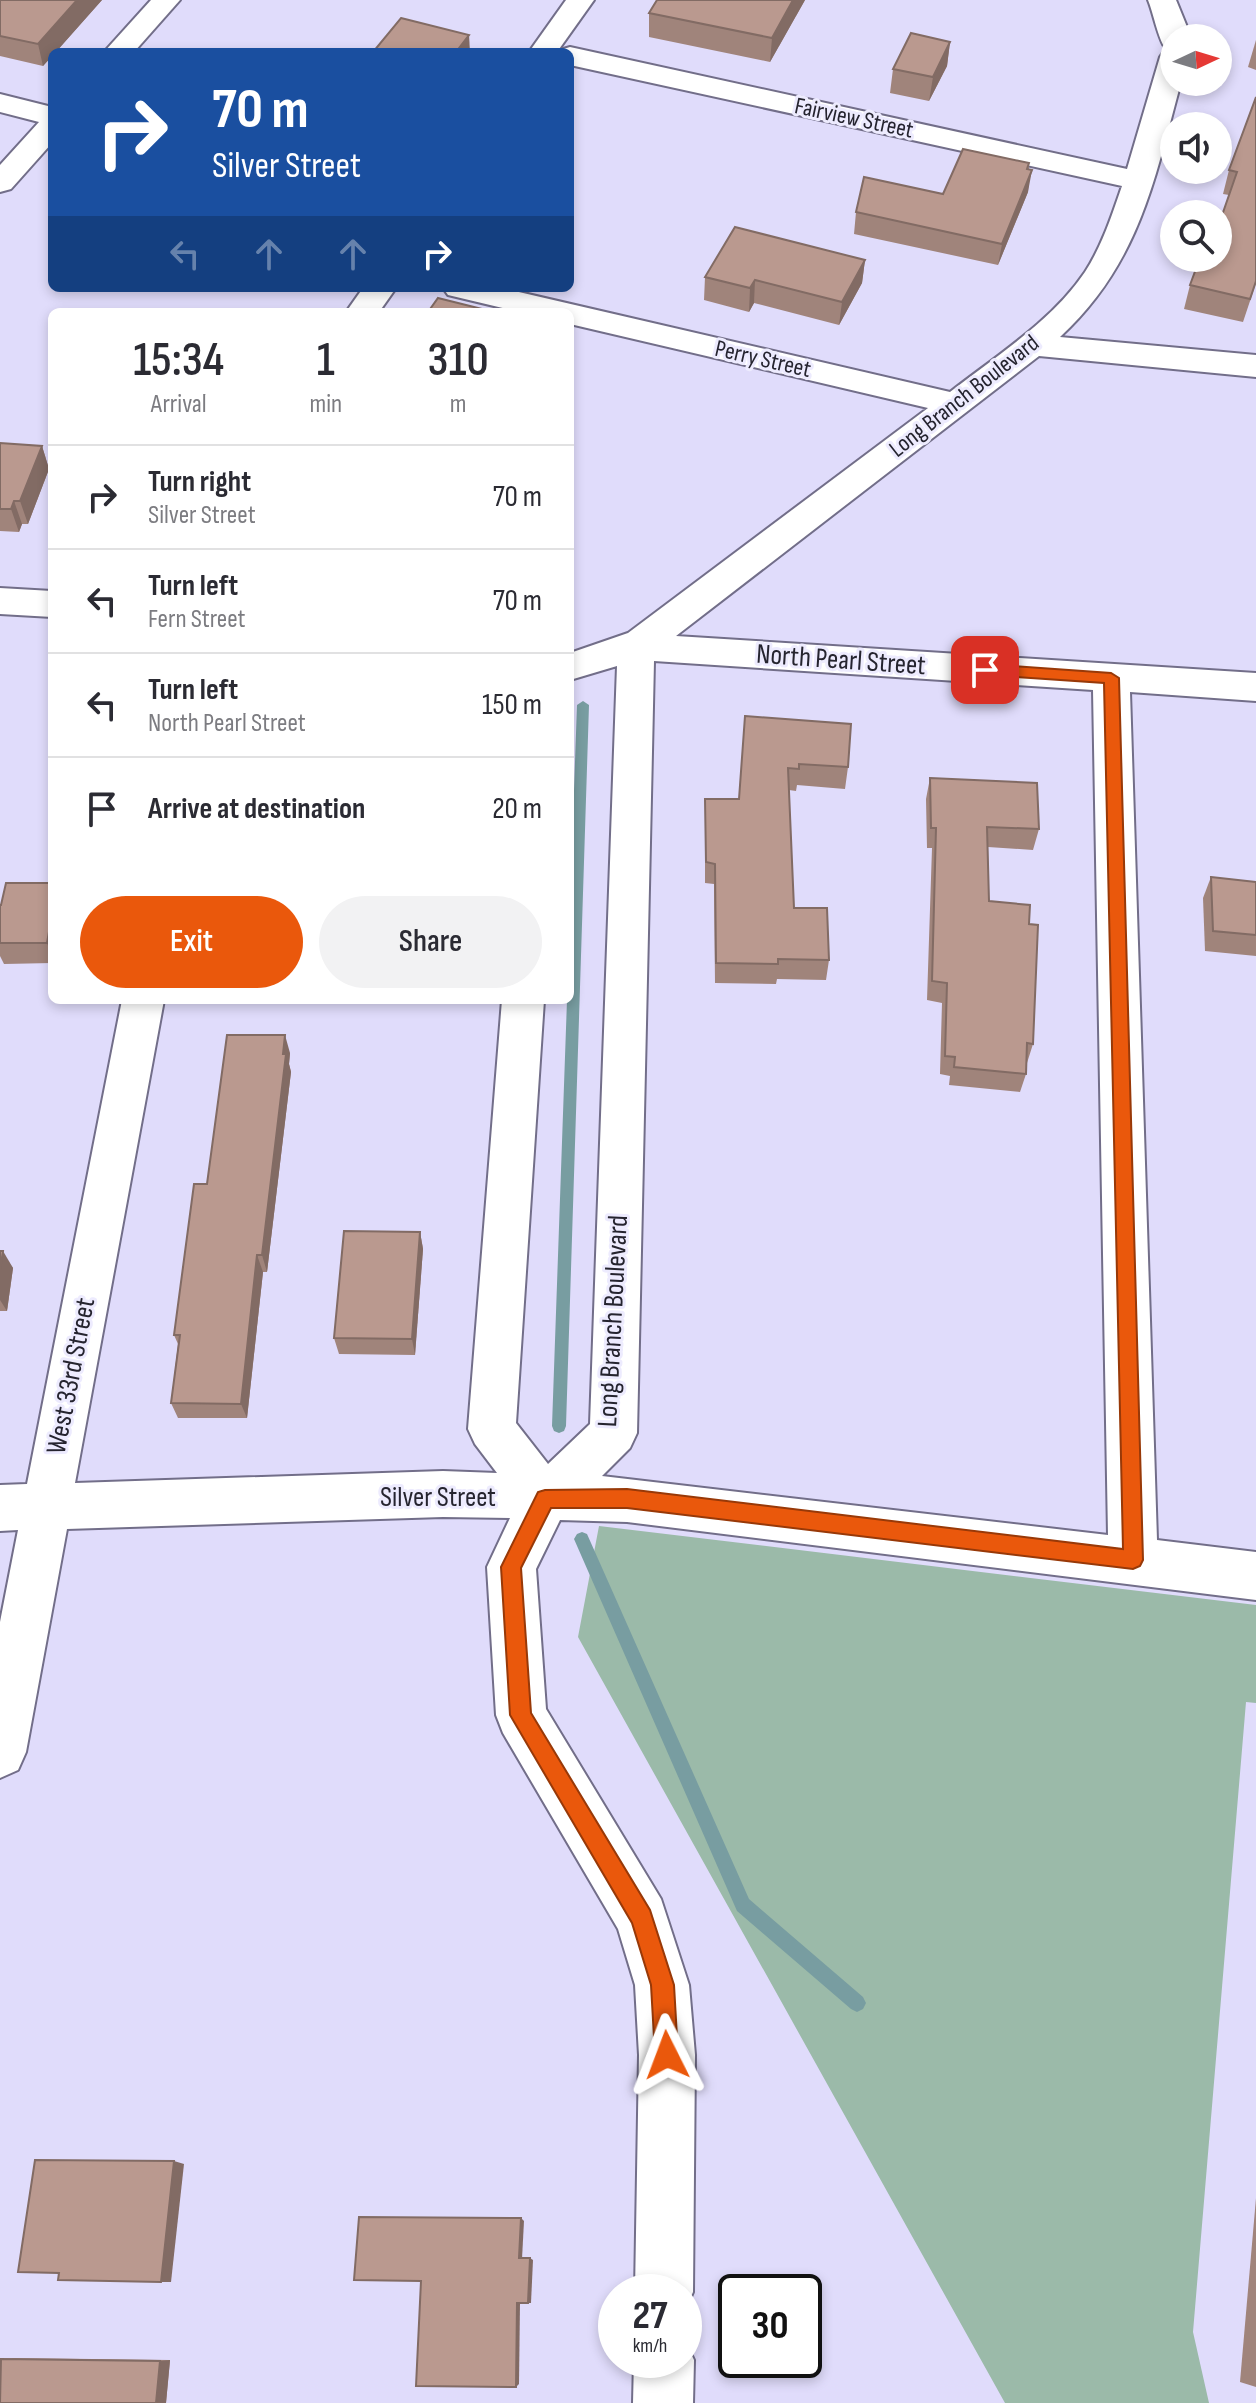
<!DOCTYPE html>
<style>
body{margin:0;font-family:"Sofia Sans Condensed",sans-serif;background:#f2f2f3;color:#2b2b33;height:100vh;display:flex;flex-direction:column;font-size:30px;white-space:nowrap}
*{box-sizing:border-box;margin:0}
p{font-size:26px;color:#7c7c81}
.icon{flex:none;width:44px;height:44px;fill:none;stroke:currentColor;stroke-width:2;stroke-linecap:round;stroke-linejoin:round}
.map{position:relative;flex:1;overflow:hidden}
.panel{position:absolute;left:48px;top:308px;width:526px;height:696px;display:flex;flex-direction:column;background:#fff;border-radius:12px;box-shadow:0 4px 12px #0003}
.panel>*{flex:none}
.top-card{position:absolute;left:48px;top:48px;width:526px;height:244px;border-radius:12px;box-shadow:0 4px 12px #0003;background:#1a4fa0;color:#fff;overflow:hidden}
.needle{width:52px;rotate:86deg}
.fabs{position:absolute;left:1160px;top:24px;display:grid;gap:16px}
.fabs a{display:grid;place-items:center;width:72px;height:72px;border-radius:50%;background:#fff;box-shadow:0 4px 12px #0003;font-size:40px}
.speed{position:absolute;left:598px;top:2274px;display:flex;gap:16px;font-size:40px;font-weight:700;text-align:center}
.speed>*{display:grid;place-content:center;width:104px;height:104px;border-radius:50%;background:#fff;box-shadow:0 4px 12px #0003;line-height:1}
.speed small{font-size:20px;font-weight:400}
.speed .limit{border:4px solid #111;border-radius:12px;background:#fff;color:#111}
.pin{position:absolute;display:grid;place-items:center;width:68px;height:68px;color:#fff;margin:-34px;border-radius:16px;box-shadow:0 4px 12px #0006}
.me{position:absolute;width:88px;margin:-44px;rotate:357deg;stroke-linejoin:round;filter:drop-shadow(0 0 6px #0008)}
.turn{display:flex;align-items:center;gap:28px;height:168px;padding:0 32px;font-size:36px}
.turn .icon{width:104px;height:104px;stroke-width:2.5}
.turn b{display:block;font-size:56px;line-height:68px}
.lanes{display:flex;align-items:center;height:76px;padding:0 32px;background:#0003;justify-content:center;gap:40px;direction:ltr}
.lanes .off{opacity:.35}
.eta{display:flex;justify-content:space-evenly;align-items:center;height:136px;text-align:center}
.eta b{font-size:48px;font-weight:600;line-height:56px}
.button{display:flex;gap:16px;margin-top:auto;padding:16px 32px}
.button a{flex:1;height:92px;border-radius:48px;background:#ea580c;color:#fff;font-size:32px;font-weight:600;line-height:92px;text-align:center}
.button a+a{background:#f2f2f3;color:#2b2b33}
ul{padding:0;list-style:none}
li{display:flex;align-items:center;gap:24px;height:104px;padding:0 32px;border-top:2px solid #e1e1e2}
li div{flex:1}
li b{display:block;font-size:30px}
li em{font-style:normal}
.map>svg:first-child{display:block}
.forest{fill:#9bbaa9}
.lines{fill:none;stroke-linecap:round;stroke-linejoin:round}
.stream{fill:#789da1;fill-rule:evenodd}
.minor-casing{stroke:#726e89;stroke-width:4}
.minor{fill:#fff;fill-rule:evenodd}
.wall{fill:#a0847b}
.shaded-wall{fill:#826b64}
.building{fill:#ba998f;stroke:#826b64;stroke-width:2}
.route{fill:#ea580c;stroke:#983908;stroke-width:2}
.labels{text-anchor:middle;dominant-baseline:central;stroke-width:6;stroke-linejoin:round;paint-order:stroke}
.far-street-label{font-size:24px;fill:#25242f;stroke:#edebfe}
.street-label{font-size:28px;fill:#25242f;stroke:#edebfe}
</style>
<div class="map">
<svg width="1256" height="2403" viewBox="0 0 1256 2403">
<rect width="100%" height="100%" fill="#e0dcfb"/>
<path class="forest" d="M 599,1526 L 1256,1605 L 1256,1703 L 1246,1702 L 1193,2332 L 1209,2403 L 1005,2403 L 578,1637 Z"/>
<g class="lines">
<g class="stream">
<path d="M 583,701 L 589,705 L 566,1426 L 564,1431 L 559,1433 L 554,1431 L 552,1426 L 567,1000 L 570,1000 L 570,904 L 577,705 Z"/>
<path d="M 582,1532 L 587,1534 L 749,1899 L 863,1997 L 866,2003 L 863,2009 L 857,2012 L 851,2009 L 737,1911 L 574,1539 L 577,1534 Z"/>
</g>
<defs>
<g id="minor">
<path d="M 151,0 L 180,0 L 134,52 L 104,52 Z"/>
<path d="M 566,0 L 594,0 L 557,52 L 529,52 Z"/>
<path d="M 1148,0 L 1176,0 L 1187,27 L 1188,38 L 1174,38 L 1174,82 L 1181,82 C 1154,181 1139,264 1060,337 L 1256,355 L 1256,377 L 1039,356 L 676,636 L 1256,673 L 1256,701 L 1130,692 L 1157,1540 L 1256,1552 L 1256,1600 L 627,1522 L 560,1520 L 536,1569 L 546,1709 L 661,1899 L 689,1985 L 695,2055 L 693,2292 L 684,2313 L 684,2292 L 635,2292 L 639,2055 L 635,1985 L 618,1929 L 503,1733 L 496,1715 L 487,1567 L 510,1518 L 443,1517 L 67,1529 L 26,1752 L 18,1770 L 0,1778 L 0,1622 L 18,1530 L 0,1531 L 0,1485 L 27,1484 L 122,1000 L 164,1000 L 75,1483 L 443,1471 L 497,1473 L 475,1444 L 468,1429 L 502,1000 L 544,1000 L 516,1423 L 548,1464 L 590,1424 L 617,666 L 570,680 L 570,653 L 628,633 L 928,408 L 570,324 L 570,312 L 519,312 L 448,295 L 443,288 L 502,288 L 950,392 C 996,356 1052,321 1085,272 C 1102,246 1112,215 1122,186 L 570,65 L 570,52 L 558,52 L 560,50 L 570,47 L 1127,169 L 1160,57 L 1164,51 L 1174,48 L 1164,46 C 1158,37 1153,12 1148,0 ZM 654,661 L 1093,690 L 1108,1535 L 602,1476 L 630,1448 L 637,1433 Z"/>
<path d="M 0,94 L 52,107 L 52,143 L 11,189 L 0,192 L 0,165 L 39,122 L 0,112 Z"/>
<path d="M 363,288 L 396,288 L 379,312 L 346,312 Z"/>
<path d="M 0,588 L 52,591 L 52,617 L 0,614 Z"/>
<path d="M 684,2339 L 694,2360 L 693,2403 L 633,2403 L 634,2360 L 684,2360 Z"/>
</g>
</defs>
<use href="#minor" class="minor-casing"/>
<use href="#minor" class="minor"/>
</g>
<g class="wall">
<path d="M 0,0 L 102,0 L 43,66 L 0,56 Z"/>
<path d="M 805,0 L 770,62 L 649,37 L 649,13 Z"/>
<path d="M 1256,40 L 1256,70 L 1248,67 Z"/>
<path d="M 950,42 L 947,66 L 929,101 L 890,93 L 893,69 Z"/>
<path d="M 1256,97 L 1256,283 L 1243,322 L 1184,309 L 1190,285 L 1218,258 L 1229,195 L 1223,194 L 1229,170 Z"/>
<path d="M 1029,163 L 1028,192 L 998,265 L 854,234 L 856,212 L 943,194 Z"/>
<path d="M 865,260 L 862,283 L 839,325 L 754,303 L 749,312 L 704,300 L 705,277 Z"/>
<path d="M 0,443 L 42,446 L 49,469 L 28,524 L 22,524 L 19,532 L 0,531 Z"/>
<path d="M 745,716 L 848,767 L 845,789 L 797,785 L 796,791 L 789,790 L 794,908 L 829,960 L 826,980 L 777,979 L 776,984 L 715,983 L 714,884 L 705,883 L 705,799 L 739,799 Z"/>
<path d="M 930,778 L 1039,829 L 1033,850 L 988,847 L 989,901 L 1029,924 L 1033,1044 L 1027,1063 L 1026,1074 L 1020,1092 L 949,1085 L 950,1076 L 940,1074 L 942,1003 L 927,1000 L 932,848 L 927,848 L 926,799 Z"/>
<path d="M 1211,877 L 1256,882 L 1256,956 L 1205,951 L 1203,898 Z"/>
<path d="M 52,883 L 52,963 L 4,964 L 0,956 L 0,905 Z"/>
<path d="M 290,1053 L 289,1064 L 291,1072 L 267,1272 L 263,1272 L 247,1418 L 178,1418 L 171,1403 L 178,1344 L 174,1335 L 207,1184 Z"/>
<path d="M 420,1232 L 423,1249 L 415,1355 L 339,1354 L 334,1338 Z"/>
<path d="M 0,1251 L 13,1268 L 7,1311 L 0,1311 Z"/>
<path d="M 1256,2198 L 1256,2387 L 1240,2382 Z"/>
<path d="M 14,2358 L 170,2360 L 166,2403 L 0,2403 L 1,2359 Z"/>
</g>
<g class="shaded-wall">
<path d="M 77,0 L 102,0 L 56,52 L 52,52 L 52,56 L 43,66 L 38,44 Z"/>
<path d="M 793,0 L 805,0 L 770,62 L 772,38 Z"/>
<path d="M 469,35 L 470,52 L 456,52 Z"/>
<path d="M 950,42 L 947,66 L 929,101 L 933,77 Z"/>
<path d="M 1032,170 L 1028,192 L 998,265 L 1002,244 Z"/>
<path d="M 865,260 L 862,283 L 839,325 L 842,302 Z"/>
<path d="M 755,280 L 754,303 L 749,312 L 750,288 Z"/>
<path d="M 42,446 L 49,469 L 28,524 L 20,501 Z"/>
<path d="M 14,501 L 22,524 L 19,532 L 11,509 Z"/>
<path d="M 52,915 L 52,956 L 47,943 Z"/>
<path d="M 285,1035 L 290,1053 L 289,1064 L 291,1072 L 267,1272 L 262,1255 Z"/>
<path d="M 420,1232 L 423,1249 L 415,1355 L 412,1339 Z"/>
<path d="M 3,1251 L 13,1268 L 7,1311 L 0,1300 L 0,1270 Z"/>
<path d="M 257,1255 L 263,1272 L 247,1418 L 241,1404 Z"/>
<path d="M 174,2161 L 184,2164 L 171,2282 L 161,2282 Z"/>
<path d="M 521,2218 L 524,2221 L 522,2259 L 519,2258 Z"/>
<path d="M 530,2258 L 533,2260 L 531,2303 L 528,2303 Z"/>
<path d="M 517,2303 L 520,2303 L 519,2384 L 516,2387 Z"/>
<path d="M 170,2360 L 166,2403 L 156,2403 L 160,2361 Z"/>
</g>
<g class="building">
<path d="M 0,0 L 77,0 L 38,44 L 0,36 Z"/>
<path d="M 657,0 L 793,0 L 772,38 L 649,13 Z"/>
<path d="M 401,18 L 469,35 L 456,52 L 373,52 Z"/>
<path d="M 911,33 L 950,42 L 933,77 L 893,69 Z"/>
<path d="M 1256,97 L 1256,281 L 1250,299 L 1190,285 L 1200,258 L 1218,258 L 1218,227 L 1237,172 L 1229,170 Z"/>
<path d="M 963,149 L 1029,163 L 1027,169 L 1032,170 L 1002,244 L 856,212 L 864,177 L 943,194 Z"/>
<path d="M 735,227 L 865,260 L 842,302 L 755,280 L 750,288 L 705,277 Z"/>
<path d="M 438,298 L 494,312 L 428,312 Z"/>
<path d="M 0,443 L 42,446 L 20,501 L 14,501 L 11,509 L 0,509 Z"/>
<path d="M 745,716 L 851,724 L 848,767 L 799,764 L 799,769 L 788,768 L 794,908 L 827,908 L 829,960 L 778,959 L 778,964 L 716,963 L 715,864 L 706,862 L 705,799 L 739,799 Z"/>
<path d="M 930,778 L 1037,783 L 1039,829 L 987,827 L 989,901 L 1030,905 L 1029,924 L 1038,925 L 1033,1044 L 1027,1043 L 1026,1074 L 954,1067 L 955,1057 L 945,1056 L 947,983 L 932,981 L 936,828 L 931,828 Z"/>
<path d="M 1211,877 L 1256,882 L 1256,935 L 1213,931 Z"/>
<path d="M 6,883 L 52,883 L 52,915 L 47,943 L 0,943 L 0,905 L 1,905 Z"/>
<path d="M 227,1035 L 285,1035 L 283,1054 L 286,1054 L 262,1255 L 257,1255 L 241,1404 L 171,1403 L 180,1335 L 174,1335 L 194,1184 L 207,1184 Z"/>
<path d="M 344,1231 L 420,1232 L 412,1339 L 334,1338 Z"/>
<path d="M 0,1251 L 3,1251 L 0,1270 Z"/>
<path d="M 35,2160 L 174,2161 L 161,2282 L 58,2280 L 59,2273 L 18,2272 Z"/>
<path d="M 359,2217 L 521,2218 L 519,2258 L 530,2258 L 528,2303 L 517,2303 L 516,2387 L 416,2386 L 421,2281 L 354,2280 Z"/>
<path d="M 1,2359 L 160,2361 L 156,2403 L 0,2403 Z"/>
</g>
<path class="route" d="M 985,664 L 1111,673 L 1119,678 L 1143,1560 L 1140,1566 L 1133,1569 L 627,1508 L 551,1508 L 521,1568 L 531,1713 L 650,1910 L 674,1985 L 678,2055 L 675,2063 L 667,2067 L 659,2063 L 655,2055 L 651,1985 L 632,1923 L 510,1715 L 501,1567 L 538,1492 L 545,1490 L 627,1489 L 1123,1549 L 1104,683 L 985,675 L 977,670 Z"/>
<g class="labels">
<g class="far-street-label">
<text transform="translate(854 118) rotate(12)">Fairview Street</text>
<text transform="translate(763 359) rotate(13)">Perry Street</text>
<text transform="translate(964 396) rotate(-38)">Long Branch Boulevard</text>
</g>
<g class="street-label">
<text transform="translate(841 660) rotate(4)">North Pearl Street</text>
<text transform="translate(613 1321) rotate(-87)">Long Branch Boulevard</text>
<text transform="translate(71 1376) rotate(-79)">West 33rd Street</text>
<text x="438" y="1497">Silver Street</text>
</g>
</g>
</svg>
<div class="fabs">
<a><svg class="needle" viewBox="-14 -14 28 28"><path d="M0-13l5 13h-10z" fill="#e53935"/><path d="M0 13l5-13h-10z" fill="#7c7c81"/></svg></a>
<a><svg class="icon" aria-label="sound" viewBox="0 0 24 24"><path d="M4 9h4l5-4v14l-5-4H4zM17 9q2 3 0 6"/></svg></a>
<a><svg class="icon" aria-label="search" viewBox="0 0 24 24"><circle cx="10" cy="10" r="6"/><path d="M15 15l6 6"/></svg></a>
</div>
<div class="speed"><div>27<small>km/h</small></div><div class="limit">30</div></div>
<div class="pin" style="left:985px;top:670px;background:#d93025"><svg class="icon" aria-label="arrive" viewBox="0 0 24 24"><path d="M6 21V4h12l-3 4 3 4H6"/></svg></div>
<svg class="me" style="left:667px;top:2055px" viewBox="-20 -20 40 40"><path d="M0-17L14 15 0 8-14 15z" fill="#ea580c" stroke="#fff" stroke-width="4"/></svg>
<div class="top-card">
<div class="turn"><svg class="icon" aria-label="right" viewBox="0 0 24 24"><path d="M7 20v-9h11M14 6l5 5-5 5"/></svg><div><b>70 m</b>Silver Street</div></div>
<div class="lanes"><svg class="icon off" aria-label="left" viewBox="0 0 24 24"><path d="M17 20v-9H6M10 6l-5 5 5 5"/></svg><svg class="icon off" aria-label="ahead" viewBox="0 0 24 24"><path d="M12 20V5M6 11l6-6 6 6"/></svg><svg class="icon off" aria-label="ahead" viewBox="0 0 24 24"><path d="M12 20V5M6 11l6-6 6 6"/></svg><svg class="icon" aria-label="right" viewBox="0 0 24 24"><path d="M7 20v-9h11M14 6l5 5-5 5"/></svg></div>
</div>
<section class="panel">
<div class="eta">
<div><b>15:34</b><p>Arrival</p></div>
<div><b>1</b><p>min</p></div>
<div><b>310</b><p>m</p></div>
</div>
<ul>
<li><svg class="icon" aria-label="right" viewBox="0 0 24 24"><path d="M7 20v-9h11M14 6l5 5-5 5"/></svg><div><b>Turn right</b><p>Silver Street</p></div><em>70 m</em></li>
<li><svg class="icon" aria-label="left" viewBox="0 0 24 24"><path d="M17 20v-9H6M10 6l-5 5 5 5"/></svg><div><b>Turn left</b><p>Fern Street</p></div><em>70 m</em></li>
<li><svg class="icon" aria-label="left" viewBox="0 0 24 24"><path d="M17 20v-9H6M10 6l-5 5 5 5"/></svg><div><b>Turn left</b><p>North Pearl Street</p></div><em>150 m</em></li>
<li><svg class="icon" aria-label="arrive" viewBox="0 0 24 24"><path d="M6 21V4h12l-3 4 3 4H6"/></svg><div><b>Arrive at destination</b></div><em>20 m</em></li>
</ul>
<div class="button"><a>Exit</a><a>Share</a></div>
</section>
</div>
